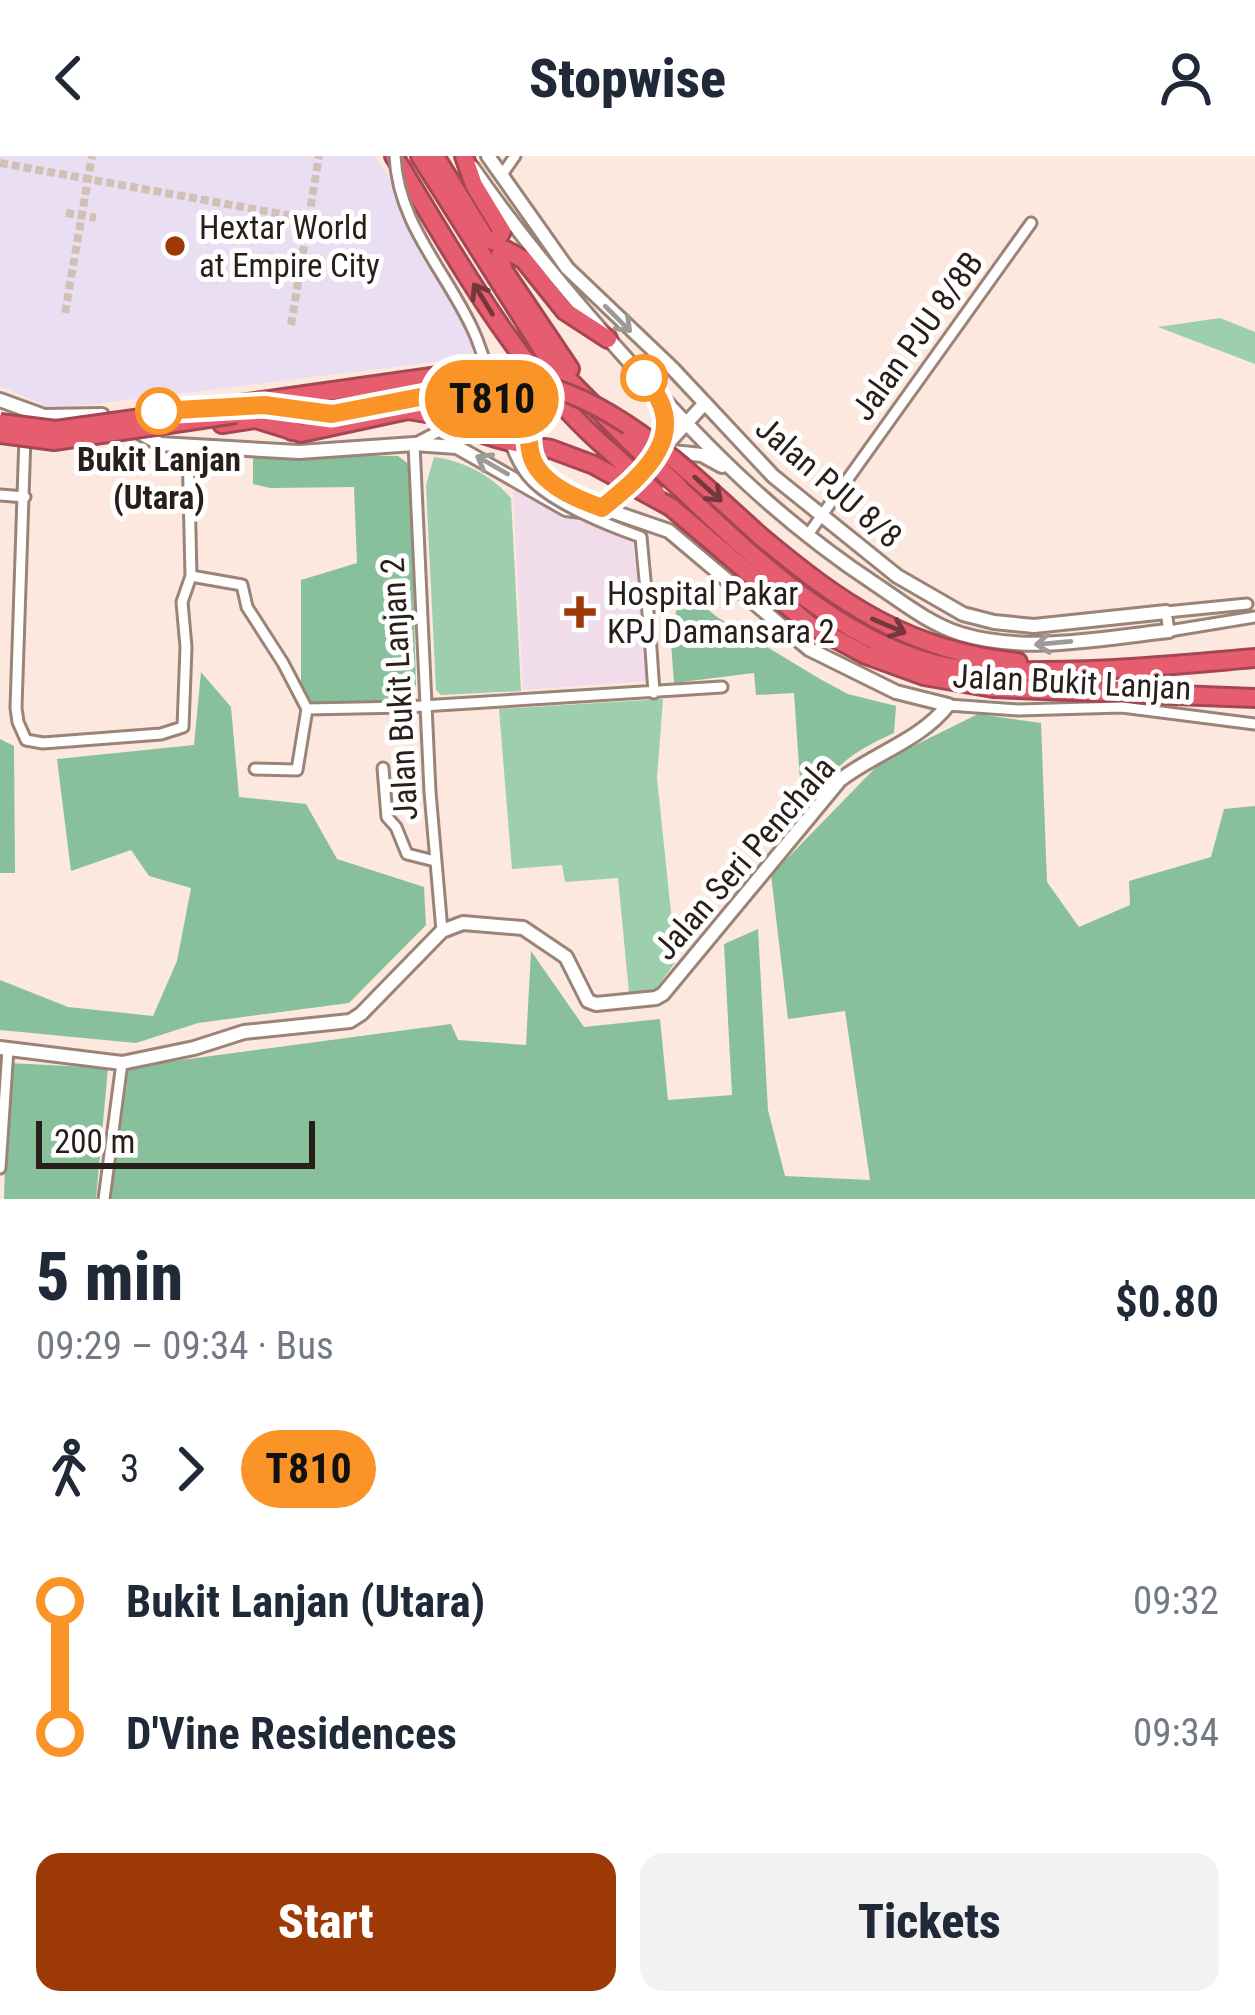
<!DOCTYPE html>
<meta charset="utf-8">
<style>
:root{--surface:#fff;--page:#f2f2f3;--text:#1f2937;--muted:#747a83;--accent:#9d3906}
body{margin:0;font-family:"Roboto Condensed",sans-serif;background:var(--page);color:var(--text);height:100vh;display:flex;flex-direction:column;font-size:45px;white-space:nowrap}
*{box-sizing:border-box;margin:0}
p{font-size:39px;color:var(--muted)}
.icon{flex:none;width:66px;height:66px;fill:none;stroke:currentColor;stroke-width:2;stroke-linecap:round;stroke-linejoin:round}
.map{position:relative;height:1043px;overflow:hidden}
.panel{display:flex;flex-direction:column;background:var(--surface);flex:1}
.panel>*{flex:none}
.badge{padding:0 24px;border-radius:39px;font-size:42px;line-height:78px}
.scale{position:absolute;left:36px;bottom:30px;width:279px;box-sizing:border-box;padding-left:12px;border:6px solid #281f1a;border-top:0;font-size:33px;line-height:42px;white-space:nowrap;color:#281f1a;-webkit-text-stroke:9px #fff;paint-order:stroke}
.map>.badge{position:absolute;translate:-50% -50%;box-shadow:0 0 0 6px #fff}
.legs{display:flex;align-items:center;gap:18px;height:132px;padding:0 36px;font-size:39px}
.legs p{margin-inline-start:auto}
.summary{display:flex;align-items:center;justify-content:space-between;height:204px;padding:0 36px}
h1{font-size:66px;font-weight:800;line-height:90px}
.action{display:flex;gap:24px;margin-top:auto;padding:24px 36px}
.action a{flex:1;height:138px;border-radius:24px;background:var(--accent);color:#fff;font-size:48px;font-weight:800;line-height:138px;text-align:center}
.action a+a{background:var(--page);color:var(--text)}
ul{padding:0 36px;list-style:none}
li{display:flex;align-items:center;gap:42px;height:132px;font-size:45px}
li i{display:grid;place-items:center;width:18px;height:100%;margin:0 15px;background:currentColor}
li i::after{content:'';width:30px;height:30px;margin:-15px;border:9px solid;border-radius:50%;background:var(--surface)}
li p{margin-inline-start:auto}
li:first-child i{background:linear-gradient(#0000 50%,currentColor 0)}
li:last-child i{background:linear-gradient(currentColor 50%,#0000 0)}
header{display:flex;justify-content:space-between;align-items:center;height:156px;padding:0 36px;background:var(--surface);font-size:54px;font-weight:800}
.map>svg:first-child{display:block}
.commercial{fill:#eadef2}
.medical{fill:#f1dcea}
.green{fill:#9dcead}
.forest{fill:#88c09b}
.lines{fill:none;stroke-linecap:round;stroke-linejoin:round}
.pedestrian-tunnel{stroke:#d2c0b7;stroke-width:8;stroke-dasharray:8 4;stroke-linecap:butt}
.minor-casing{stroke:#9a8377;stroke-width:15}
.tertiary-casing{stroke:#9a8377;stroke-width:18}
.motorway-casing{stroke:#a44752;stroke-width:22}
.minor{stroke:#fff;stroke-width:9}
.tertiary{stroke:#fff;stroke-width:12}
.motorway{stroke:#e75d70;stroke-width:16}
.minor-bridge-casing{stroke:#9a8377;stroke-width:15;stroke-linecap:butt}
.motorway-bridge-casing{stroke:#a44752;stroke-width:22;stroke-linecap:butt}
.minor-bridge{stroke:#fff;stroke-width:9}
.motorway-bridge{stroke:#e75d70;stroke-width:16}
.oneway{stroke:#74383c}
.oneway2{stroke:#9e9a98}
.line-1-casing{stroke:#fff;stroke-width:27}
.line-1{stroke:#fa9426;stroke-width:18}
.poi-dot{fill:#9d3906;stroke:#fff;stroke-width:4.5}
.stop-1-dot{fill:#fff;stroke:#fa9426;stroke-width:6}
.labels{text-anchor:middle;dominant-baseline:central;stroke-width:10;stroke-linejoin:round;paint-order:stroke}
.poi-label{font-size:33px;fill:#281f1a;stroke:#fff;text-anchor:start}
.street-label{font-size:33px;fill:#281f1a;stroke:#fff}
.stop-label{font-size:33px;font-weight:bold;fill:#281f1a;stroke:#fff}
</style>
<header><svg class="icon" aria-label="back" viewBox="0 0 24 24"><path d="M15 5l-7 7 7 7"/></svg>Stopwise<svg class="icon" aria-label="person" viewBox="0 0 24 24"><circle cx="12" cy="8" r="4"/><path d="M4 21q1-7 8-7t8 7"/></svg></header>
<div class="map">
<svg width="1255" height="1043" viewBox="0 0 1255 1043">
<rect width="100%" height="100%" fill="#fce8de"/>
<path class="commercial" d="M 0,0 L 376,0 L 476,168 L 475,201 L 53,253 L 0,230 Z"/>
<path class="medical" d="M 513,332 L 564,359 L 633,387 L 647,525 L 523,534 Z"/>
<path class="green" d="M 1220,162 L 1255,176 L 1255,208 L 1158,171 Z
M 434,301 C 464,305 491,319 511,342 L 521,535 L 441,539 L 436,534 L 426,329 Z
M 663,543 L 657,622 L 676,805 L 656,833 L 629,837 L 618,722 L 565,726 L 562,709 L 512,713 L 499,553 Z"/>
<path class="forest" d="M 253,298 L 398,300 L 410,309 L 416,531 L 400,544 L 312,548 L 301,529 L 301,424 L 357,407 L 354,331 L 270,332 L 253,328 Z
M 682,438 L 689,438 L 717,461 L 820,523 L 848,538 L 896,550 L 894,577 C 846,598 834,613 802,654 L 794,537 L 756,539 L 754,517 L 674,527 L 670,474 Z
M 201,516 L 231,551 L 239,641 L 306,648 L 337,703 L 424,731 L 426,769 L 349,847 L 198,867 L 136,887 L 0,874 L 0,824 L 68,851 L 153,860 L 177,805 L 191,732 L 149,720 L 131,694 L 71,715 L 57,603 L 194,589 Z
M 978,558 L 1041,567 L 1047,726 L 1079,771 L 1130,749 L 1129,725 L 1211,701 L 1224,653 L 1255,650 L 1255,1043 L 111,1043 L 129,911 L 451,868 L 458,884 L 526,889 L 531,795 L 584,871 L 660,863 L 668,944 L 732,939 L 724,788 L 758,773 L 768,954 L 785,1020 L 870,1024 L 845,855 L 788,863 L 771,719 L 881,606 Z
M 0,583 L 14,590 L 15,717 L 0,717 Z
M 8,907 L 108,912 L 96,1043 L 4,1043 Z"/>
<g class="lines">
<path class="pedestrian-tunnel" d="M 0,7 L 309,63
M 66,57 L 96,62
M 65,157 L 92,0
M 291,169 L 319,0"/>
<defs>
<path id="minor" d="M 501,20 L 515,0
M 319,257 L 436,237 L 510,242 L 523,251 L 529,282
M 25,280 L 16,552 L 18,566 L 26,584 L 43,587 L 161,578 L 183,571 L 186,491 L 182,446 L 191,420 L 188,289
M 531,300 C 545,327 573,342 601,352
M 0,339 L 25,341
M 807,380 L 1031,67
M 191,420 L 242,429 L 247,451 L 283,507 L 307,553
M 1247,448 L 1166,456 L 1169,475 L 1255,461
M 650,478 L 654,537
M 948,549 L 1018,554 L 1122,551 L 1255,568
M 307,553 L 406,551 L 722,531
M 383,612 L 387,661 L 396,671 L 407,698 L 435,705
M 255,613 L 297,614 L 307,553
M 442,775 L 430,636 L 414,288 L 502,243
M 0,1012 L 8,893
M 104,1043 L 122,907"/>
<path id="tertiary" d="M 488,0 L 567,112 L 672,212 L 773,320 L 897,420 L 963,458 L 994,466 L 1034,470 L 1166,456
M 472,11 C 521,82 575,146 632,209 C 710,295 778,364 875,428 C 902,446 929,468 961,478 C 1028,498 1101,482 1169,475
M 659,240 L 665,263 L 662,290
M 0,244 L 44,260 L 102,259
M 662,295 L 702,299 L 722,310
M 657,299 L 705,247
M 602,352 L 625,333
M 0,892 L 122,907 L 194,892 L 244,876 L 350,865 L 361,858 L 442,775 L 463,767 L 523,772 L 566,801 L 588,845 L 596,848 L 656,842 L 663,838 L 840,624 C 875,597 921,584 948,549 L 896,536 L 809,493 L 669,375 L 602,352 L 589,356 L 566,353 L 457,291 L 414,288 L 299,296 L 160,288 L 135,274"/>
<path id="motorway" d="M 394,0 C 458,104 518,217 612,297
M 420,0 L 549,204 L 628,284
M 435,0 L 486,83 L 496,86 L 502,75 L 474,29 L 464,0
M 570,213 L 504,115 L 500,99 L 506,94 L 524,104 L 565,155 L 608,183
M 222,268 L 256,263 L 301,277 L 408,254 L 450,261
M 292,275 L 287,267 L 290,259 L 318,257
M 551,293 L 594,309
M 678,330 C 751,399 833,480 933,507 C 969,517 1006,516 1043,515 C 1114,515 1184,508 1255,502
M 671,351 L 810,469 L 866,499 L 924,520 L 993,532 L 1255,542
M 760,380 C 841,448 909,495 1018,506"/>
</defs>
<use href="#minor" class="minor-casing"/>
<use href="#tertiary" class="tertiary-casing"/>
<use href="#motorway" class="motorway-casing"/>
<use href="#minor" class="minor"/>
<use href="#tertiary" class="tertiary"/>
<use href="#motorway" class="motorway"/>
<defs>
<path id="minor-bridge" d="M 395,0 C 398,68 446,115 473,174 C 492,214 502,288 528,320 C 549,346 610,370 641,381 L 650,478"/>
<path id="motorway-bridge" d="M 392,235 C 429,231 438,256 467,271 C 494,284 522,289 551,293
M 0,267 L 56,274 L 453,218 C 588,213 666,295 760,380
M 0,278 L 54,285 L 236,258
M 628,284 L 678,330
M 612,297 L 657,338
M 594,309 L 671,351"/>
</defs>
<use href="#minor-bridge" class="minor-bridge-casing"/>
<use href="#motorway-bridge" class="motorway-bridge-casing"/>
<use href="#minor-bridge" class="minor-bridge"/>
<use href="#motorway-bridge" class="motorway-bridge"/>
</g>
<defs><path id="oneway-shaft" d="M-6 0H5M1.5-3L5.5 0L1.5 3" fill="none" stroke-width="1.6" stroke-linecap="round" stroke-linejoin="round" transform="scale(3)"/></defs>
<g class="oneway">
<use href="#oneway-shaft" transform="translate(483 143) rotate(-122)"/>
<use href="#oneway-shaft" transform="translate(708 333) rotate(42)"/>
<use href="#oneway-shaft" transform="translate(889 470) rotate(23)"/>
</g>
<g class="oneway2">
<use href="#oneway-shaft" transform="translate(618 163) rotate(45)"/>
<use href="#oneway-shaft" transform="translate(492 309) rotate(-150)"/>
<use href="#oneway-shaft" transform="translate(1053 487) rotate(175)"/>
</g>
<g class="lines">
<defs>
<path id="line-1" d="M 159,255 L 264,249 L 332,258 L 436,238 L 510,242 C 536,253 524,281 532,302 C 542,329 577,343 602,352 C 645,317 694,277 644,222"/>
</defs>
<use href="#line-1" class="line-1-casing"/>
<use href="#line-1" class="line-1"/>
</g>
<g class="poi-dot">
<circle cx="175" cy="90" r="12"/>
<path d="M574 438h12v12h12v12h-12v12h-12v-12h-12v-12h12z"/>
</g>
<g class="stop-1-dot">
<circle cx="644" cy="222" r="21"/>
<circle cx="159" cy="255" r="21"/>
</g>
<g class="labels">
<g class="poi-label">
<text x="199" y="71">Hextar World<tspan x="199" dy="38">at Empire City</tspan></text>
<text x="607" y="437">Hospital Pakar<tspan x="607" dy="38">KPJ Damansara 2</tspan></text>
</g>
<g class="street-label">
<text transform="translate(917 180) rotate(-54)">Jalan PJU 8/8B</text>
<text transform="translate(829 326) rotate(41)">Jalan PJU 8/8</text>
<text transform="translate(1072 526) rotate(3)">Jalan Bukit Lanjan</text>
<text transform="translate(399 533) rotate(-93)">Jalan Bukit Lanjan 2</text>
<text transform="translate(744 702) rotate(-49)">Jalan Seri Penchala</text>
</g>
<g class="stop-label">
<text x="159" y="303">Bukit Lanjan<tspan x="159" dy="38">(Utara)</tspan></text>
</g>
</g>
</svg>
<div class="scale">200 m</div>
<b class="badge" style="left:492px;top:243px;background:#fa9426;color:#111">T810</b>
</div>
<section class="panel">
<div class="summary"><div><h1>5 min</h1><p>09:29 – 09:34 · Bus</p></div><b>$0.80</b></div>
<div class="legs"><svg class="icon" aria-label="walk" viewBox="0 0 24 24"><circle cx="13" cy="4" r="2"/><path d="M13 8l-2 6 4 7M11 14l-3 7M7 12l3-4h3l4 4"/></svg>3<svg class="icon" aria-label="forward" viewBox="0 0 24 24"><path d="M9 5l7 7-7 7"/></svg><b class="badge" style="background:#fa9426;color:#111">T810</b></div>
<ul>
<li><i style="color:#fa9426"></i><b>Bukit Lanjan (Utara)</b><p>09:32</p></li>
<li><i style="color:#fa9426"></i><b>D'Vine Residences</b><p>09:34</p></li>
</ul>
<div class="action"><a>Start</a><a>Tickets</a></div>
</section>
